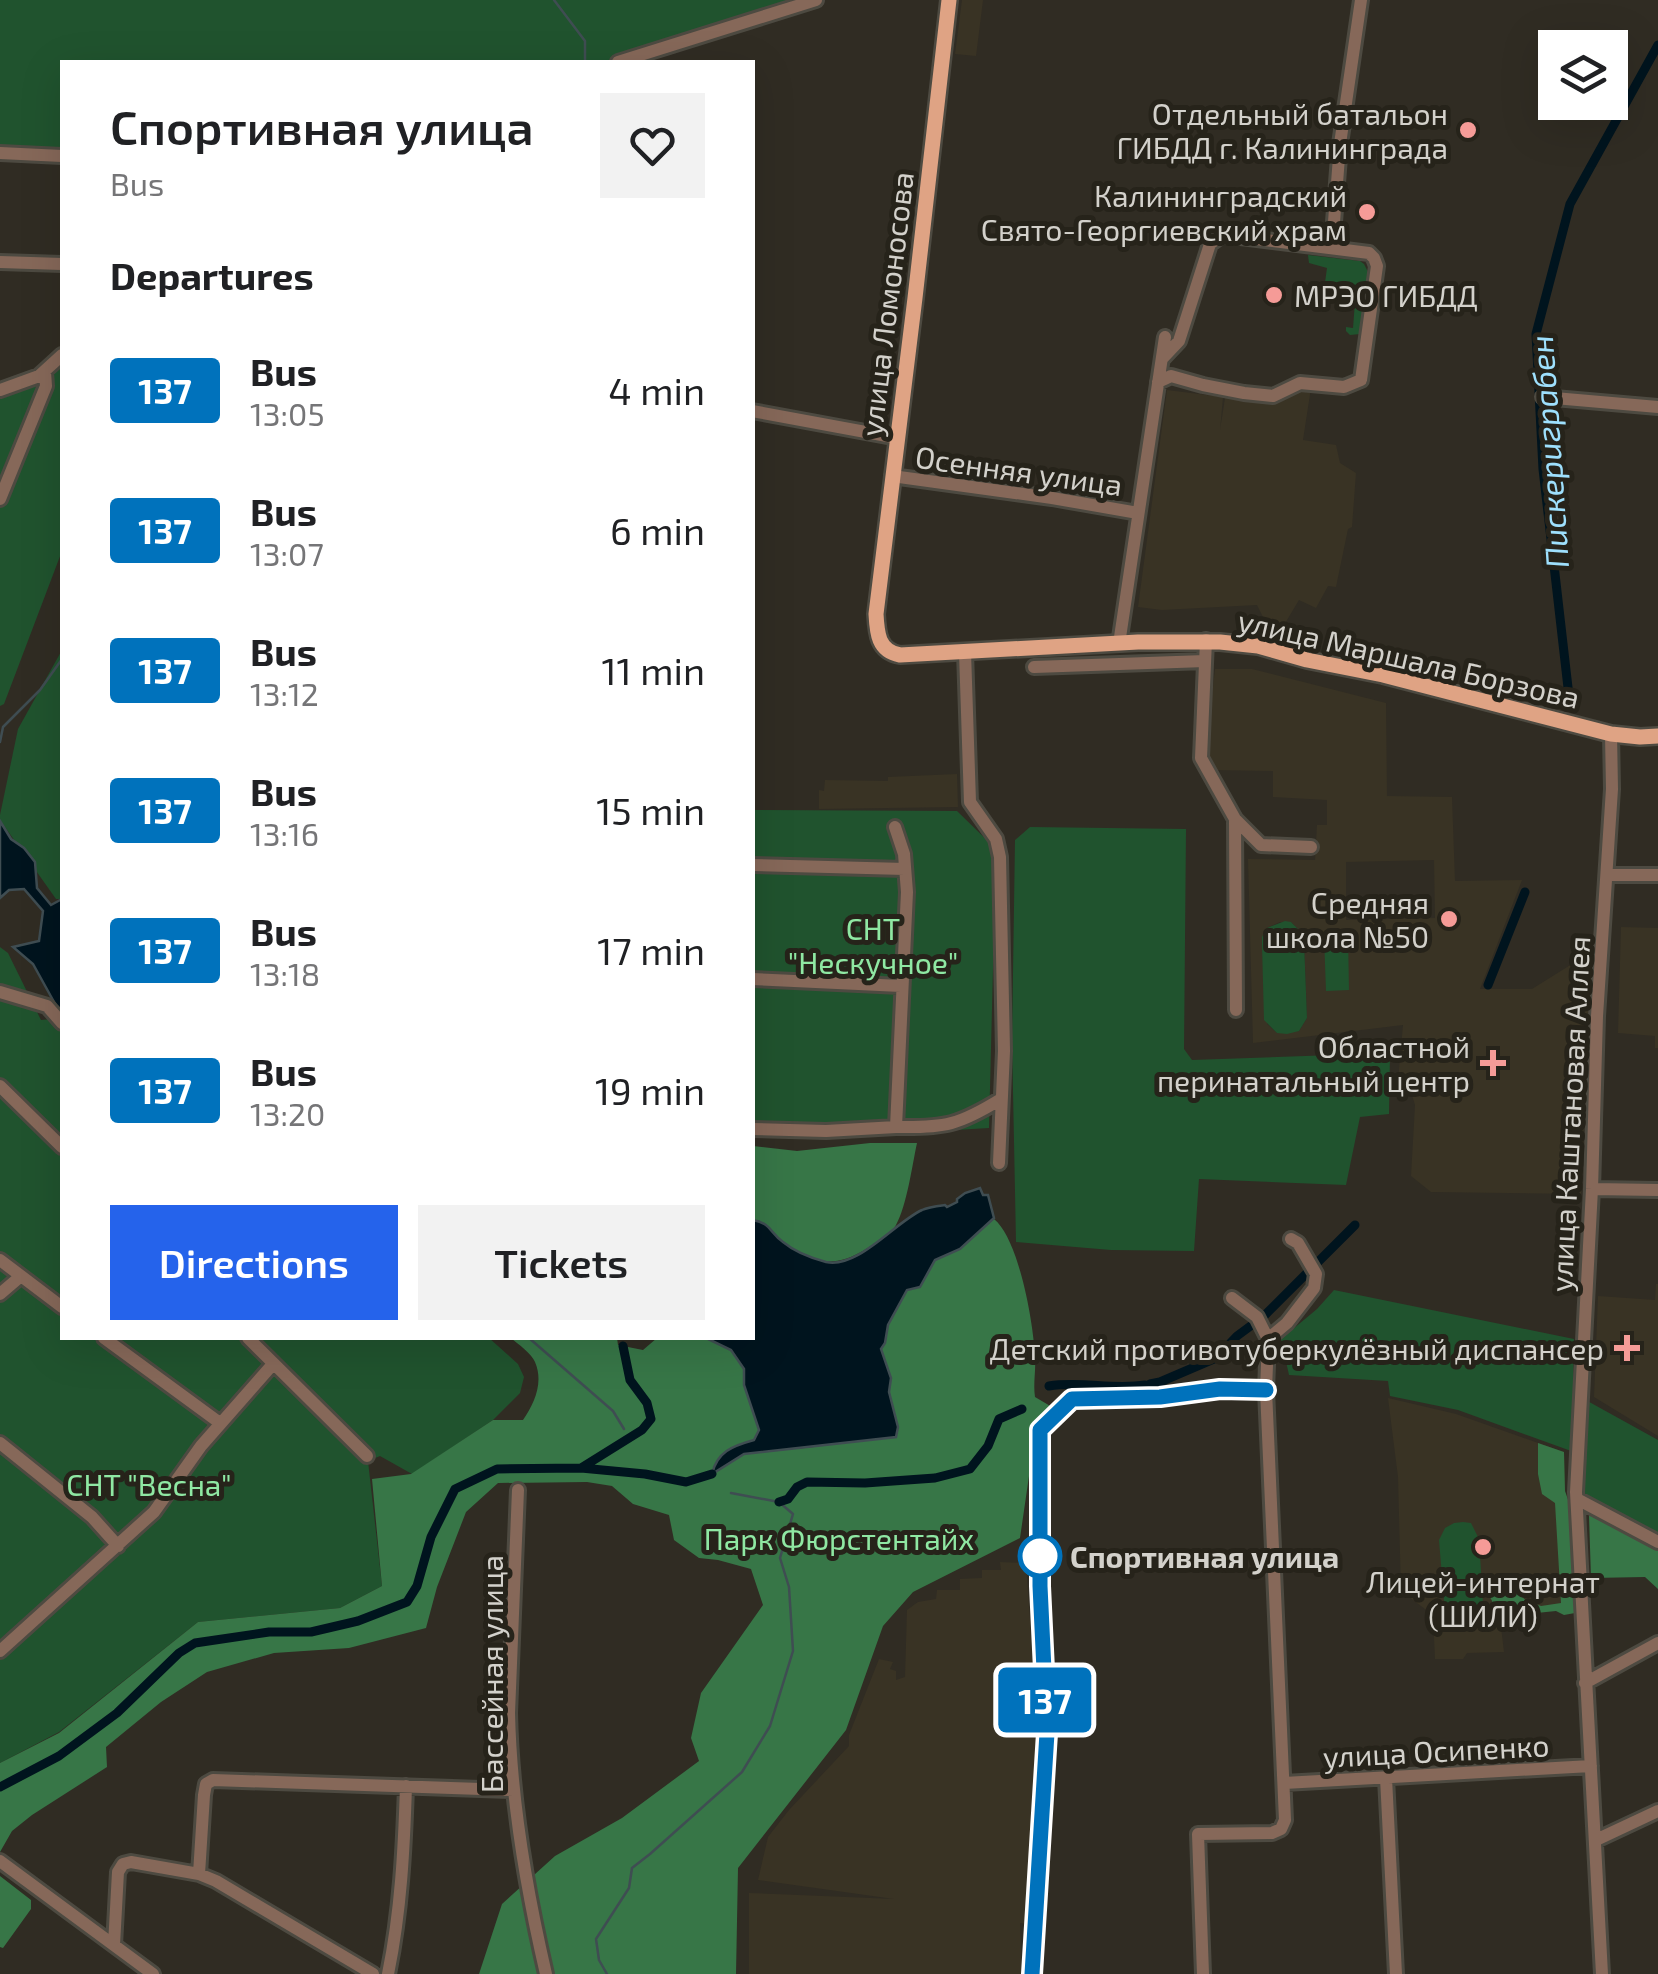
<!DOCTYPE html>
<meta charset="utf-8">
<style>
:root{--surface:#fff;--page:#f2f2f2;--text:#202124;--muted:#757577;--accent:#2563eb}
body{margin:0;font-family:"Exo 2",sans-serif;background:var(--page);color:var(--text);height:100vh;display:flex;flex-direction:column;font-size:38px;white-space:nowrap}
*{box-sizing:border-box;margin:0}
p{font-size:32px;color:var(--muted)}
.icon{flex:none;width:55px;height:55px;fill:none;stroke:currentColor;stroke-width:2;stroke-linecap:round;stroke-linejoin:round}
.map{position:relative;flex:1;overflow:hidden}
.panel{position:absolute;left:60px;top:60px;width:695px;height:1280px;display:flex;flex-direction:column;background:var(--surface);border-radius:0px;box-shadow:0 10px 40px #0002}
.panel>*{flex:none}
.badge{padding:0 20px;border-radius:8px;font-size:35px;line-height:65px}
.buttons{position:absolute;left:1538px;top:30px;display:grid;gap:20px}
.buttons a{display:grid;place-items:center;width:90px;height:90px;border-radius:0px;background:var(--surface);box-shadow:0 10px 40px #0002;font-size:50px}
.map>.badge{position:absolute;translate:-50% -50%;box-shadow:0 0 0 5px #fff}
h2{padding:0 50px;font-size:38px;line-height:90px}
.round{display:grid;place-items:center;flex:none;width:105px;height:105px;border-radius:0px;background:var(--page)}
.overview{display:flex;align-items:center;justify-content:space-between;height:170px;padding:0 50px}
h1{font-size:48px;font-weight:600;line-height:75px}
.action{display:flex;gap:20px;margin-top:auto;padding:20px 50px}
.action a{flex:1;height:115px;border-radius:0px;background:var(--accent);color:#fff;font-size:40px;font-weight:600;line-height:115px;text-align:center}
.action a+a{background:var(--page);color:var(--text)}
ul{padding:0;list-style:none}
li{display:flex;align-items:center;gap:30px;height:140px;padding:0 50px}
li div{flex:1}
li b{display:block;font-size:38px}
li em{font-style:normal}
li .badge{min-width:110px;font-weight:700;text-align:center}
.map>svg:first-child{display:block}
.built{fill:#393324;fill-rule:evenodd}
.green{fill:#20532e}
.forest{fill:#377647}
.water{fill:#00141e;stroke:#3f4d52;stroke-width:2.5}
.lines{fill:none;stroke-linecap:round;stroke-linejoin:round}
.stream{stroke:#3f4d52;stroke-width:2.5}
.canal{stroke:#00141e;stroke-width:9}
.minor-casing{stroke:#4d4a41;stroke-width:18}
.major-casing{stroke:#4d4a41;stroke-width:20}
.minor{stroke:#866859;stroke-width:12}
.major{stroke:#dfa384;stroke-width:15}
.line-casing{stroke:#fff;stroke-width:22}
.line{stroke:#0072bc;stroke-width:15}
.poi-dot{fill:#f59b97;stroke:#26231a;stroke-width:4}
.stop-dot{fill:#fff;stroke:#0072bc;stroke-width:5}
.labels{text-anchor:middle;dominant-baseline:central;stroke-width:10;stroke-linejoin:round;paint-order:stroke}
.poi-label{font-size:30px;fill:#d3d1cb;stroke:#26231a;text-anchor:end}
.street-label{font-size:30px;fill:#d3d1cb;stroke:#26231a}
.park-label{font-size:30px;fill:#8fe8a3;stroke:#26231a}
.stop-label{font-size:30px;font-weight:bold;fill:#d3d1cb;stroke:#26231a;text-anchor:start}
.water-label{font-size:32px;font-style:italic;fill:#9ee0fd;stroke:#26231a}
</style>
<div class="map">
<svg width="1658" height="1974" viewBox="0 0 1658 1974">
<rect width="100%" height="100%" fill="#302c23"/>
<path class="built" d="M 962,0 L 983,0 L 976,56 L 955,54 Z
M 1301,388 L 1311,388 L 1303,440 L 1336,445 L 1340,463 L 1356,473 L 1352,527 L 1348,529 L 1336,587 L 1328,586 L 1316,608 L 1299,600 L 1281,630 L 1261,628 L 1263,617 L 1257,605 L 1162,610 L 1138,607 L 1167,390 L 1223,397 L 1220,430 L 1225,398 L 1272,399 Z
M 1215,669 L 1252,669 L 1386,703 L 1387,796 L 1452,797 L 1455,881 L 1522,880 L 1480,989 L 1532,989 L 1588,954 L 1589,1004 L 1581,1194 L 1431,1192 L 1411,1176 L 1415,1105 L 1412,1095 L 1397,1092 L 1403,1025 L 1253,1043 L 1248,859 L 1315,860 L 1317,825 L 1327,825 L 1327,800 L 1273,797 L 1273,771 L 1211,770 L 1205,758 ZM 1434,860 L 1435,918 L 1346,920 L 1346,862 ZM 1280,922 L 1291,922 L 1298,929 L 1304,941 L 1307,1018 L 1299,1031 L 1277,1033 L 1267,1024 L 1267,928 Z
M 957,774 L 958,807 L 819,809 L 819,790 L 824,791 L 825,780 L 888,781 L 888,777 Z
M 1621,927 L 1658,928 L 1658,1048 L 1655,1048 L 1655,1036 L 1618,1033 Z
M 1656,1284 L 1658,1284 L 1658,1436 L 1594,1397 L 1598,1296 L 1655,1300 Z
M 1388,1398 L 1456,1414 L 1564,1452 L 1568,1605 L 1499,1610 L 1504,1652 L 1467,1653 L 1463,1659 L 1435,1659 L 1433,1615 L 1401,1591 L 1398,1477 Z
M 1000,1562 L 1026,1563 L 1036,1708 L 1042,1710 L 1028,1924 L 1020,1923 L 1022,1974 L 749,1974 L 749,1893 L 894,1899 L 758,1880 L 768,1837 L 789,1810 L 849,1746 L 849,1735 L 879,1659 L 893,1662 L 890,1669 L 896,1671 L 896,1680 L 905,1677 L 907,1610 L 918,1602 L 936,1599 L 937,1590 L 960,1590 L 960,1579 L 982,1578 L 982,1570 L 1001,1570 Z"/>
<path class="green" d="M 0,0 L 820,0 L 624,62 L 62,62 L 62,156 L 0,154 Z
M 1308,255 L 1360,261 L 1364,264 L 1368,272 L 1360,334 L 1350,335 L 1346,331 L 1346,327 L 1353,328 L 1356,289 L 1336,286 L 1335,291 L 1324,290 L 1327,268 L 1309,263 Z
M 62,368 L 62,551 L 4,704 L 0,706 L 0,386 Z
M 62,650 L 62,899 L 56,899 L 0,820 L 0,815 L 18,729 Z
M 752,810 L 957,811 L 996,849 L 989,1128 L 806,1139 L 753,1136 Z
M 1030,827 L 1186,829 L 1184,1049 L 1192,1060 L 1390,1053 L 1389,1114 L 1360,1117 L 1346,1185 L 1199,1179 L 1194,1251 L 1111,1250 L 1016,1242 L 1012,1041 L 1015,840 Z
M 1285,921 L 1291,922 L 1298,929 L 1304,941 L 1307,1018 L 1299,1031 L 1287,1034 L 1277,1033 L 1264,1020 L 1262,945 L 1262,937 L 1267,928 Z
M 1348,935 L 1349,990 L 1326,991 L 1324,936 Z
M 0,947 L 8,953 L 41,1020 L 62,1018 L 62,1338 L 489,1338 L 518,1364 L 524,1377 L 520,1393 L 493,1420 L 412,1474 L 380,1456 L 368,1461 L 382,1586 L 340,1608 L 198,1622 L 59,1732 L 0,1763 Z
M 1334,1290 L 1574,1339 L 1573,1393 L 1658,1440 L 1658,1536 L 1584,1497 L 1585,1456 L 1458,1410 L 1390,1396 L 1388,1381 L 1289,1375 L 1281,1339 L 1317,1309 Z
M 1463,1522 L 1471,1523 L 1479,1539 L 1483,1604 C 1475,1615 1467,1618 1454,1615 L 1444,1601 L 1439,1540 L 1445,1528 L 1454,1523 Z"/>
<path class="forest" d="M 870,1143 L 917,1143 C 912,1166 907,1205 896,1225 C 891,1235 875,1243 866,1249 C 821,1278 792,1251 758,1220 L 753,1220 L 753,1146 L 797,1151 Z
M 994,1219 C 1019,1239 1034,1325 1035,1358 C 1036,1371 1033,1384 1035,1397 L 1052,1407 L 1036,1428 L 1020,1538 L 913,1592 L 883,1626 L 846,1730 L 738,1868 L 736,1974 L 479,1974 L 502,1904 L 555,1856 L 622,1818 L 699,1761 L 691,1738 L 701,1693 L 763,1605 L 751,1569 L 718,1560 L 699,1558 L 674,1540 L 669,1515 L 633,1504 L 612,1486 L 587,1482 L 498,1483 L 466,1512 L 437,1587 L 426,1628 L 349,1648 L 274,1653 L 207,1672 L 161,1702 L 106,1747 L 107,1767 L 32,1815 L 12,1831 L 0,1852 L 0,1763 L 59,1733 L 198,1622 L 340,1608 L 382,1586 L 372,1479 L 411,1474 L 493,1420 L 523,1420 C 534,1404 544,1383 535,1362 C 532,1354 518,1344 511,1338 L 617,1338 L 618,1345 L 643,1350 L 657,1338 L 706,1338 L 731,1350 L 744,1369 L 744,1386 L 759,1430 L 754,1441 C 732,1446 718,1452 712,1474 L 743,1454 L 814,1447 L 898,1427 L 889,1392 L 891,1378 L 881,1349 C 885,1340 886,1332 889,1323 C 893,1311 900,1300 907,1290 L 920,1287 L 935,1260 L 960,1249 Z
M 1538,1443 L 1564,1452 L 1565,1491 L 1572,1511 L 1575,1613 L 1564,1615 L 1556,1611 L 1505,1616 L 1496,1609 L 1490,1597 L 1496,1589 L 1508,1587 L 1520,1590 L 1524,1599 L 1541,1606 L 1561,1603 L 1555,1503 L 1542,1494 L 1538,1474 Z
M 1592,1510 L 1658,1546 L 1658,1589 L 1645,1577 L 1591,1578 L 1589,1516 Z
M 0,1876 L 31,1900 L 31,1909 L 3,1948 L 0,1947 Z"/>
<path class="water" d="M 0,821 L 11,839 L 24,848 L 35,862 L 37,888 L 51,905 L 62,899 L 62,1008 L 59,1011 L 33,964 L 13,947 L 39,941 L 43,911 L 24,889 L 9,890 L 0,898 Z
M 980,1188 L 983,1195 L 988,1195 L 994,1218 L 960,1249 L 935,1260 L 920,1287 L 907,1290 L 888,1325 L 885,1343 L 881,1349 L 891,1378 L 889,1392 L 898,1427 L 896,1437 L 744,1454 L 712,1474 C 717,1452 732,1446 754,1440 L 759,1430 L 744,1385 L 744,1369 L 731,1350 L 706,1338 L 752,1338 L 753,1220 C 772,1224 769,1232 783,1242 C 795,1252 811,1258 826,1262 C 858,1269 894,1223 922,1210 C 928,1207 937,1206 945,1205 L 947,1207 L 957,1202 L 957,1199 L 965,1193 Z"/>
<g class="lines">
<path class="stream" d="M 554,0 L 585,41 L 585,62
M 0,742 L 3,727 L 40,690 L 62,659
M 529,1338 L 613,1411 L 624,1429
M 607,1974 L 599,1960 L 596,1939 L 629,1888 L 632,1868 L 650,1854 L 742,1772 L 770,1726 L 793,1651 L 789,1587 L 780,1558 L 793,1514 L 779,1502 L 731,1493"/>
<path class="canal" d="M 1570,705 L 1543,469 L 1536,334 L 1570,204 L 1658,45
M 1488,985 L 1525,892
M 1150,1384 L 1160,1382 L 1216,1358 L 1237,1336 L 1264,1316 L 1355,1225
M 1049,1386 C 1081,1381 1114,1390 1145,1385
M 581,1468 L 642,1430 L 651,1419 L 647,1403 L 630,1380 L 623,1346
M 779,1502 L 788,1499 L 797,1487 L 807,1482 L 865,1483 L 935,1478 L 970,1469 L 988,1446 L 999,1419 L 1022,1409
M 0,1787 L 59,1756 L 117,1713 L 179,1653 L 195,1643 L 269,1632 L 311,1632 L 358,1621 L 407,1602 L 417,1586 L 431,1537 L 455,1489 L 497,1469 L 581,1468 L 645,1474 L 686,1482 L 712,1474"/>
<defs>
<path id="minor" d="M 618,62 L 816,0
M 0,153 L 62,156
M 1332,248 L 1340,144 L 1361,0
M 0,262 L 62,264
M 1158,382 L 1171,376 L 1203,385 L 1244,393 L 1273,396 L 1300,383 L 1344,387 L 1361,380 L 1377,266 L 1374,258 L 1369,253 L 1233,236 L 1221,236 L 1210,244 L 1179,341 L 1162,359
M 0,390 L 39,376 L 62,355
M 1543,397 L 1658,407
M 752,411 L 898,438
M 892,476 L 1052,498 L 1138,513
M 0,499 L 46,386 L 45,372
M 1206,640 L 1201,758 L 1235,819 L 1236,1010
M 1119,644 L 1165,337
M 965,652 L 970,802 L 996,839 L 1000,857 L 1004,1051 L 999,1163
M 1034,667 L 1205,661
M 1235,819 L 1261,845 L 1311,847
M 752,865 L 905,869
M 1607,875 L 1658,875
M 752,979 L 901,986
M 0,992 L 47,1006 L 62,1023
M 0,1086 L 62,1147
M 896,1127 C 945,1128 959,1125 1001,1099
M 752,1129 L 826,1131 L 896,1127 L 907,892 L 904,854 L 895,827
M 1592,1189 L 1658,1190
M 0,1260 L 62,1307
M 0,1294 L 21,1276
M 104,1338 L 220,1423
M 248,1338 L 367,1456
M 1268,1339 L 1287,1323 L 1314,1288 L 1316,1274 L 1298,1243 L 1291,1239
M 0,1443 L 92,1517 L 118,1546
M 518,1490 L 509,1713 C 511,1802 526,1888 546,1974
M 1577,1499 L 1658,1542
M 0,1651 L 154,1512 L 201,1446 L 273,1364
M 1585,1683 L 1658,1643
M 1386,1778 L 1396,1974
M 1284,1783 L 1591,1766
M 1596,1840 L 1658,1811
M 0,1861 L 153,1974
M 199,1874 L 204,1795 L 206,1784 L 213,1780 L 513,1790
M 114,1945 L 118,1872 L 123,1864 L 131,1862 L 199,1874 L 216,1881 L 373,1974
M 388,1974 C 401,1911 404,1849 406,1786
M 1032,1974 L 1047,1733 L 1040,1586 L 1040,1430 L 1072,1399 L 1160,1397 L 1220,1389 L 1266,1390
M 1203,1974 L 1198,1834 L 1272,1833 L 1281,1829 L 1285,1820 L 1266,1390 L 1268,1339 L 1257,1317 L 1232,1298
M 1602,1974 L 1576,1492 L 1592,1189 L 1597,1016 L 1612,789 L 1611,734"/>
<path id="major" d="M 949,0 L 915,298 L 876,614 C 877,633 878,651 900,655 L 1138,642 L 1220,642 L 1258,646 L 1307,660 L 1383,675 L 1611,734 L 1640,737 L 1658,736"/>
</defs>
<use href="#minor" class="minor-casing"/>
<use href="#major" class="major-casing"/>
<use href="#minor" class="minor"/>
<use href="#major" class="major"/>
</g>
<g class="lines">
<defs>
<path id="line" d="M 1032,1974 L 1047,1733 L 1040,1586 L 1040,1430 L 1072,1399 L 1160,1397 L 1220,1389 L 1266,1390"/>
</defs>
<use href="#line" class="line-casing"/>
<use href="#line" class="line"/>
</g>
<g class="poi-dot">
<circle cx="1468" cy="130" r="10"/>
<circle cx="1367" cy="212" r="10"/>
<circle cx="1274" cy="295" r="10"/>
<circle cx="1449" cy="919" r="10"/>
<path d="M1488 1048h10v10h10v10h-10v10h-10v-10h-10v-10h10z"/>
<path d="M1622 1333h10v10h10v10h-10v10h-10v-10h-10v-10h10z"/>
<circle cx="1483" cy="1547" r="10"/>
</g>
<circle class="stop-dot" cx="1040" cy="1556" r="20"/>
<g class="labels">
<g class="poi-label">
<text x="1448" y="113">Отдельный батальон<tspan x="1448" dy="34">ГИБДД г. Калининграда</tspan></text>
<text x="1347" y="195">Калининградский<tspan x="1347" dy="34">Свято-Георгиевский храм</tspan></text>
<text x="1294" y="295" text-anchor="start">МРЭО ГИБДД</text>
<text x="1429" y="902">Средняя<tspan x="1429" dy="34">школа №50</tspan></text>
<text x="1470" y="1046">Областной<tspan x="1470" dy="34">перинатальный центр</tspan></text>
<text x="1604" y="1348">Детский противотуберкулёзный диспансер</text>
<text x="1483" y="1581" text-anchor="middle">Лицей-интернат<tspan x="1483" dy="34">(ШИЛИ)</tspan></text>
</g>
<g class="street-label">
<text transform="translate(886 304) rotate(-83)">улица Ломоносова</text>
<text transform="translate(1019 470) rotate(8)">Осенняя улица</text>
<text transform="translate(1409 658) rotate(13)">улица Маршала Борзова</text>
<text transform="translate(1569 1114) rotate(-87)">улица Каштановая Аллея</text>
<text transform="translate(491 1674) rotate(-90)">Бассейная улица</text>
<text transform="translate(1436 1750) rotate(-3)">улица Осипенко</text>
</g>
<g class="park-label">
<text x="873" y="928">СНТ<tspan x="873" dy="34">"Нескучное"</tspan></text>
<text x="149" y="1484">СНТ "Весна"</text>
<text x="839" y="1538">Парк Фюрстентайх</text>
</g>
<g class="stop-label">
<text x="1070" y="1556">Спортивная улица</text>
</g>
<g class="water-label">
<text transform="translate(1548 452) rotate(-94)">Пискериграбен</text>
</g>
</g>
</svg>
<div class="buttons">
<a><svg class="icon" aria-label="layers" viewBox="0 0 24 24"><path d="M12 4l9 5-9 5-9-5zM3 14l9 5 9-5"/></svg></a>
</div>
<b class="badge" style="left:1045px;top:1700px;background:#0072bc;color:#fff">137</b>
<section class="panel">
<div class="overview"><div><h1>Спортивная улица</h1><p>Bus</p></div><a class="round"><svg class="icon" aria-label="heart" viewBox="0 0 24 24"><path d="M12 20l-8-8c-3-5 5-10 8-4 3-6 11-1 8 4z"/></svg></a></div>
<h2>Departures</h2>
<ul>
<li><span class="badge" style="background:#0072bc;color:#fff">137</span><div><b>Bus</b><p>13:05</p></div><em>4 min</em></li>
<li><span class="badge" style="background:#0072bc;color:#fff">137</span><div><b>Bus</b><p>13:07</p></div><em>6 min</em></li>
<li><span class="badge" style="background:#0072bc;color:#fff">137</span><div><b>Bus</b><p>13:12</p></div><em>11 min</em></li>
<li><span class="badge" style="background:#0072bc;color:#fff">137</span><div><b>Bus</b><p>13:16</p></div><em>15 min</em></li>
<li><span class="badge" style="background:#0072bc;color:#fff">137</span><div><b>Bus</b><p>13:18</p></div><em>17 min</em></li>
<li><span class="badge" style="background:#0072bc;color:#fff">137</span><div><b>Bus</b><p>13:20</p></div><em>19 min</em></li>
</ul>
<div class="action"><a>Directions</a><a>Tickets</a></div>
</section>
</div>
